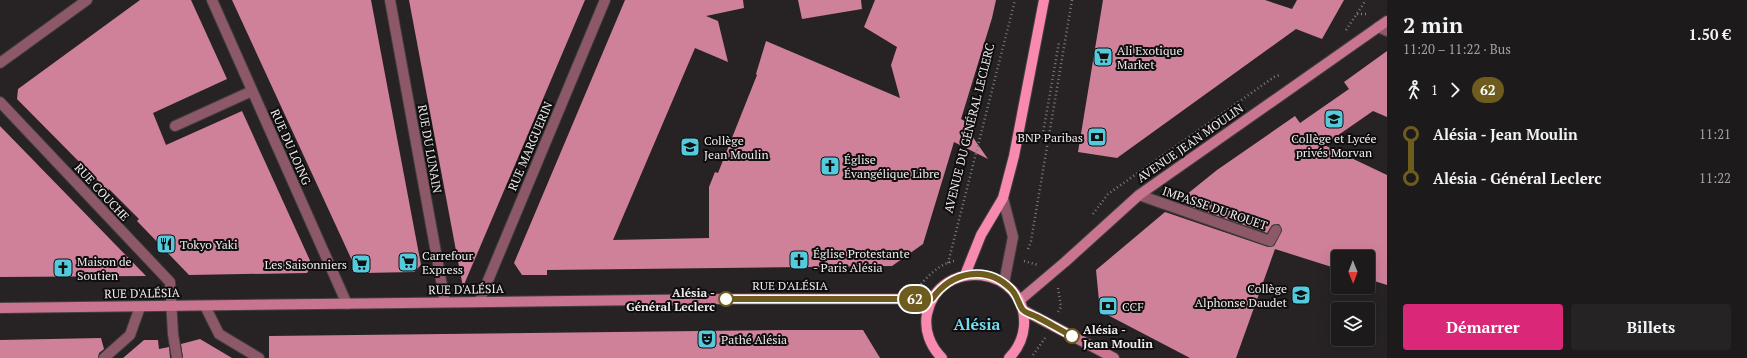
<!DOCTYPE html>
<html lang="fr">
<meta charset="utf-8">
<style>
:root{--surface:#1d1a1b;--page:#252324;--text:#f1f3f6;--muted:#a0a1a3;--line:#3b383a;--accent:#db2777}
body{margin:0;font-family:"PT Serif",serif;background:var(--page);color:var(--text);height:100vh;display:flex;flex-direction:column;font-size:15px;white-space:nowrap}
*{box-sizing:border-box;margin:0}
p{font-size:13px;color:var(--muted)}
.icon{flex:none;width:22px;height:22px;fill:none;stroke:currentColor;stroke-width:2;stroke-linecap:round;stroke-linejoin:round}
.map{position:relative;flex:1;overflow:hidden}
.side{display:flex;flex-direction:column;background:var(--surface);width:360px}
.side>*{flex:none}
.badge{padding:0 8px;border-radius:13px;font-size:14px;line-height:26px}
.needle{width:26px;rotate:179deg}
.tools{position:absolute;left:1331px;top:250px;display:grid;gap:8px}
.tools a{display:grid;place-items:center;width:44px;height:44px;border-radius:4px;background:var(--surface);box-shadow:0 4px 16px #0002,0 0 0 1px var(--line);font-size:20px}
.map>.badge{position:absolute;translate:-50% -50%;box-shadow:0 0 0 2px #fff}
.legs{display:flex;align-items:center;gap:6px;height:44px;padding:0 16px;font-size:13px}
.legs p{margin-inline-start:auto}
.headline{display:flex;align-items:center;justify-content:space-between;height:68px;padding:0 16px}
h1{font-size:22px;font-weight:700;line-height:30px}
.cta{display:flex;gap:8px;margin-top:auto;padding:8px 16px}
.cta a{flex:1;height:46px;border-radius:4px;background:var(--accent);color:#fff;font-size:16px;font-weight:700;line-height:46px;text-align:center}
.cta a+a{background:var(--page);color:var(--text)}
ul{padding:0 16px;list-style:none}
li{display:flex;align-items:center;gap:14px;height:44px;font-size:15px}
li i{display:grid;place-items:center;width:6px;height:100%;margin:0 5px;background:currentColor}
li i::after{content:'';width:10px;height:10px;margin:-5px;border:3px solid;border-radius:50%;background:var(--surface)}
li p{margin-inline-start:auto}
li:first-child i{background:linear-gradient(#0000 50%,currentColor 0)}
li:last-child i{background:linear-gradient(currentColor 50%,#0000 0)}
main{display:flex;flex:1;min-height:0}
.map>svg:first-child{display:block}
.building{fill:#d0819a}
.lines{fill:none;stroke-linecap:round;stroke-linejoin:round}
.service-casing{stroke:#433f40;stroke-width:12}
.minor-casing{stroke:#433f40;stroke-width:12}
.secondary-casing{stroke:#433f40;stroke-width:12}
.primary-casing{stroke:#433f40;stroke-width:12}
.path{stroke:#7f7b7c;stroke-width:2.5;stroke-dasharray:1 3;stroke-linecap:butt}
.service{stroke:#8d5969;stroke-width:10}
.minor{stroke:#8d5969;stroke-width:10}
.secondary{stroke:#c97590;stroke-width:10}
.primary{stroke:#f78aae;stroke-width:10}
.line-1-casing{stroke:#fff;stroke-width:9}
.line-1{stroke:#6e5b1e;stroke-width:6}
.stop-1-dot{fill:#fff;stroke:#6e5b1e;stroke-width:2}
.labels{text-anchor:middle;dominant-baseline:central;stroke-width:4;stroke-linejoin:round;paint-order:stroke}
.poi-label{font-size:12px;fill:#eeebec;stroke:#0f0d0e;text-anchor:start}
.street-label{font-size:12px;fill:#eeebec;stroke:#0f0d0e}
.stop-label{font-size:12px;font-weight:bold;fill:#eeebec;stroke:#0f0d0e;text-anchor:end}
.district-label{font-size:16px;font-weight:bold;fill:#71daec;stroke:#0f0d0e}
</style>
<main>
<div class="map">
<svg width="1387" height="358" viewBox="0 0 1387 358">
<rect width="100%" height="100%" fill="#272324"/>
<path class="building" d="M 140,0 L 191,0 L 227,79 L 153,113 L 166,145 L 242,111 L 312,265 L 307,273 L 189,275 L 137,221 L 139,219 L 109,189 L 108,191 L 17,99 L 18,89 Z
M 232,0 L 371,0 L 421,265 L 414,272 L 363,273 L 355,267 Z
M 409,0 L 585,0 L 463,287 L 457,256 Z
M 625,0 L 743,0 L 744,8 L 706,16 L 718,21 L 728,62 L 695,48 L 613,240 L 709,238 L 709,187 L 715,172 L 718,173 L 757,75 L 756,74 L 766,41 L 900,98 L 891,65 L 897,47 L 864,27 L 875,0 L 996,0 L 992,18 L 961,119 L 975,127 L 972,136 L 988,159 L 954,142 L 923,244 L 892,266 L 547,270 L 547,275 L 522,275 L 514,263 Z
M 798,0 L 861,0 L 862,9 L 802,19 Z
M 1103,0 L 1265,0 L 1292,9 L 1297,0 L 1344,0 L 1322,39 L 1296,29 L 1117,158 L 1078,152 Z
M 1387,51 L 1387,117 L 1373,111 L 1324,145 L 1387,175 L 1387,285 L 1368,279 L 1368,257 L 1338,257 L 1338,269 L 1275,249 L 1236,358 L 1190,358 L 1100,311 L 1096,270 L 1165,212 L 1268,247 L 1274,246 L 1282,230 L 1279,224 L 1272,225 L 1267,233 L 1183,204 L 1181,199 L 1217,170 L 1295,116 L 1300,123 L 1349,89 L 1344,82 Z
M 0,126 L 109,238 L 146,276 L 0,277 Z
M 785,330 L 863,330 L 880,358 L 269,358 L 269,336 Z
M 101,338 L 104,349 L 99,353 L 98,358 L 0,358 L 0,340 Z
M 200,339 L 232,358 L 183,358 L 181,344 Z
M 144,340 L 158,340 L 159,349 L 169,347 L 170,358 L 123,358 Z"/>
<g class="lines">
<defs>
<path id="service" d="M 175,126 L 252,91
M 1139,195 L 1270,241 L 1276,230
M 1003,198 L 1013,237 L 1004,283"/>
<path id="minor" d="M 212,0 L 347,304
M 390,0 L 445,302
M 1378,27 L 1387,31
M 0,63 L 87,0
M 0,102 L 170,282 L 173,334 L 177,358
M 479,302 L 605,0
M 205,306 L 219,334 L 259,358
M 104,358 L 130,335 L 140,307"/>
<path id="secondary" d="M 1019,301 L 1065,262 L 1139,195 L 1387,21
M 0,308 L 726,299 L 932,299
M 1023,310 L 1114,358"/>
<path id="primary" d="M 965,275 L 981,235 L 1003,198 L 1014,156 L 1044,0
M 942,358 C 930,346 924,330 927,314 C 939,255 1028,266 1024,326 C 1023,338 1018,349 1009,358"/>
</defs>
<use href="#service" class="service-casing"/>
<use href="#minor" class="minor-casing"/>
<use href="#secondary" class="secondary-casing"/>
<use href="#primary" class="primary-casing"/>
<path class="path" d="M 1357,14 L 1369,14
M 1346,30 L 1366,0
M 1042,139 L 1059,42
M 1093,214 L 1108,194 L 1274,77 L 1280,75
M 1028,249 L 1031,241 L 1072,0
M 1024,261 L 1038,265
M 948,263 L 1015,0
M 921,284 C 930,274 940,264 954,261
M 1058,288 L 1061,307 L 1058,312
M 1033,355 L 1045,338"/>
<use href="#service" class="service"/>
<use href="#minor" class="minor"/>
<use href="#secondary" class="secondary"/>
<use href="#primary" class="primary"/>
</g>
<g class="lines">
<defs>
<path id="line-1" d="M 726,299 L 932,299 C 951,272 986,264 1011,289 C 1018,296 1019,306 1023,310 C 1026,313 1033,315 1037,317 C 1049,323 1060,330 1072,336"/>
</defs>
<use href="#line-1" class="line-1-casing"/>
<use href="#line-1" class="line-1"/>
</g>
<defs>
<symbol id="supermarket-square" viewBox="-11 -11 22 22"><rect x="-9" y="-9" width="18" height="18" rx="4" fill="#54cadd" stroke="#0f0d0e"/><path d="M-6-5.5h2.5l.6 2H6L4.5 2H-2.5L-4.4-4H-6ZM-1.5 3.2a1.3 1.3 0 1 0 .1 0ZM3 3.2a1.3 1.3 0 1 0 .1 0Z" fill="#111"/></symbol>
<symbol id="school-square" viewBox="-11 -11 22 22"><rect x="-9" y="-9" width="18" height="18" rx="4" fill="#54cadd" stroke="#0f0d0e"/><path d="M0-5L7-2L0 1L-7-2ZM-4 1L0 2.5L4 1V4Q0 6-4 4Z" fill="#111"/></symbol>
<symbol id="bank-square" viewBox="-11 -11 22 22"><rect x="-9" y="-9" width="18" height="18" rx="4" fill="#54cadd" stroke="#0f0d0e"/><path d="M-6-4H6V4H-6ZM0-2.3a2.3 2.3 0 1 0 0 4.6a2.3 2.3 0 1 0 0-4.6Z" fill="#111"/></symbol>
<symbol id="church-square" viewBox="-11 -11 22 22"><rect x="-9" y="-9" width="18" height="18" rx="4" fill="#54cadd" stroke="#0f0d0e"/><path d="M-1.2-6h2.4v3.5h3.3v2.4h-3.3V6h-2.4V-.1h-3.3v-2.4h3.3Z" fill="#111"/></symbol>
<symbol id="restaurant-square" viewBox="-11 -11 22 22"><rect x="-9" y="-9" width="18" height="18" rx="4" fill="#54cadd" stroke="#0f0d0e"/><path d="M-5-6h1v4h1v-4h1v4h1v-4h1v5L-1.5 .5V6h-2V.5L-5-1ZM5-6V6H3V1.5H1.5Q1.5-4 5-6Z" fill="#111"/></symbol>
<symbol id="theatre-square" viewBox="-11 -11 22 22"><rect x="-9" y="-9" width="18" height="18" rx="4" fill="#54cadd" stroke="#0f0d0e"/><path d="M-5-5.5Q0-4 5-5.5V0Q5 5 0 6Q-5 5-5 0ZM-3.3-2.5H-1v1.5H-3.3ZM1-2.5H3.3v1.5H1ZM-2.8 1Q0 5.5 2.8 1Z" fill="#111"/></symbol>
</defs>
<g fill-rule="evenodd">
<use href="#supermarket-square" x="1092" y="46" width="22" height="22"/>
<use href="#school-square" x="1323" y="108" width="22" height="22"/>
<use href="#bank-square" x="1086" y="126" width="22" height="22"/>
<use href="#school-square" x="679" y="136" width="22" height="22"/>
<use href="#church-square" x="819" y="155" width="22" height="22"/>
<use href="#restaurant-square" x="155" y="233" width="22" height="22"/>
<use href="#church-square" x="788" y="249" width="22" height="22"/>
<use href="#supermarket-square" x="397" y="251" width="22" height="22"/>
<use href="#supermarket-square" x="350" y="253" width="22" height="22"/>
<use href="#church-square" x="52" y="257" width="22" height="22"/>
<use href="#school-square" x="1290" y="284" width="22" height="22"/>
<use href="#bank-square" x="1097" y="295" width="22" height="22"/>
<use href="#theatre-square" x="696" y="328" width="22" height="22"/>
</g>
<g class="stop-1-dot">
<circle cx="726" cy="299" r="7"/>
<circle cx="1072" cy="336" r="7"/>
</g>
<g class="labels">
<g class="poi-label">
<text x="1117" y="50">Ali Exotique<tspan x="1117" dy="14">Market</tspan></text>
<text x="1083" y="137" text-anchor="end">BNP Paribas</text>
<text x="1334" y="138" text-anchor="middle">Collège et Lycée<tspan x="1334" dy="14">privés Morvan</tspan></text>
<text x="704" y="140">Collège<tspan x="704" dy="14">Jean Moulin</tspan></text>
<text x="844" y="159">Église<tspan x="844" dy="14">Évangélique Libre</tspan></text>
<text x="180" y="244">Tokyo Yaki</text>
<text x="813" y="253">Église Protestante<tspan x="813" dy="14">- Paris Alésia</tspan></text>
<text x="422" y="255">Carrefour<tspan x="422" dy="14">Express</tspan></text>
<text x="77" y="261">Maison de<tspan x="77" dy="14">Soutien</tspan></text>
<text x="347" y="264" text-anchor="end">Les Saisonniers</text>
<text x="1287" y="288" text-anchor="end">Collège<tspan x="1287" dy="14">Alphonse Daudet</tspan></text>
<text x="1122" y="306">CCF</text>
<text x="721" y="339">Pathé Alésia</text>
</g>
<g class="street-label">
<text transform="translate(969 128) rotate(-76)">AVENUE DU GÉNÉRAL LECLERC</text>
<text transform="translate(1190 143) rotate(-35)">AVENUE JEAN MOULIN</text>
<text transform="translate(530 146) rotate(-67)">RUE MARGUERIN</text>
<text transform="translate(291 147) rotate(66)">RUE DU LOING</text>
<text transform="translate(430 149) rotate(80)">RUE DU LUNAIN</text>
<text transform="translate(102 192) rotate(47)">RUE COUCHE</text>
<text transform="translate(1215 208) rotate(19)">IMPASSE DU ROUET</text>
<text x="790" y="285">RUE D'ALÉSIA</text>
<text transform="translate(466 289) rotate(-1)">RUE D'ALÉSIA</text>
<text transform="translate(142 293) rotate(-1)">RUE D'ALÉSIA</text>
</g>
<g class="stop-label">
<text x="715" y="292">Alésia -<tspan x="715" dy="14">Général Leclerc</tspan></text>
<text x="1083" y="329" text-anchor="start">Alésia -<tspan x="1083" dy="14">Jean Moulin</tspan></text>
</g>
<g class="district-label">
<text x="977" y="324">Alésia</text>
</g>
</g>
</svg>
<div class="tools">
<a><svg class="needle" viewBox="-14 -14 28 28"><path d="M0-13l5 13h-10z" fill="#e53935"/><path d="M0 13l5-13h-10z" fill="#a0a1a3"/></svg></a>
<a><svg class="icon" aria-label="layers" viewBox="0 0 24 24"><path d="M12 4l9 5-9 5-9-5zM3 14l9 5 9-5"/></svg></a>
</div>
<b class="badge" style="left:915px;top:299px;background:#6e5b1e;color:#fff">62</b>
</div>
<section class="side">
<div class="headline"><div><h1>2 min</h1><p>11:20 – 11:22 · Bus</p></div><b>1.50 €</b></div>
<div class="legs"><svg class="icon" aria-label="walk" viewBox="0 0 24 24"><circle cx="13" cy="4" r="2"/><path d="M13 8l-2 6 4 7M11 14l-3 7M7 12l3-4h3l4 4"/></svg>1<svg class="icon" aria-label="forward" viewBox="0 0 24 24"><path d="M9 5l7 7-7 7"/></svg><b class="badge" style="background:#6e5b1e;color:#fff">62</b></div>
<ul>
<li><i style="color:#6e5b1e"></i><b>Alésia - Jean Moulin</b><p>11:21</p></li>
<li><i style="color:#6e5b1e"></i><b>Alésia - Général Leclerc</b><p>11:22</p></li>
</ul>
<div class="cta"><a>Démarrer</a><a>Billets</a></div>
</section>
</main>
